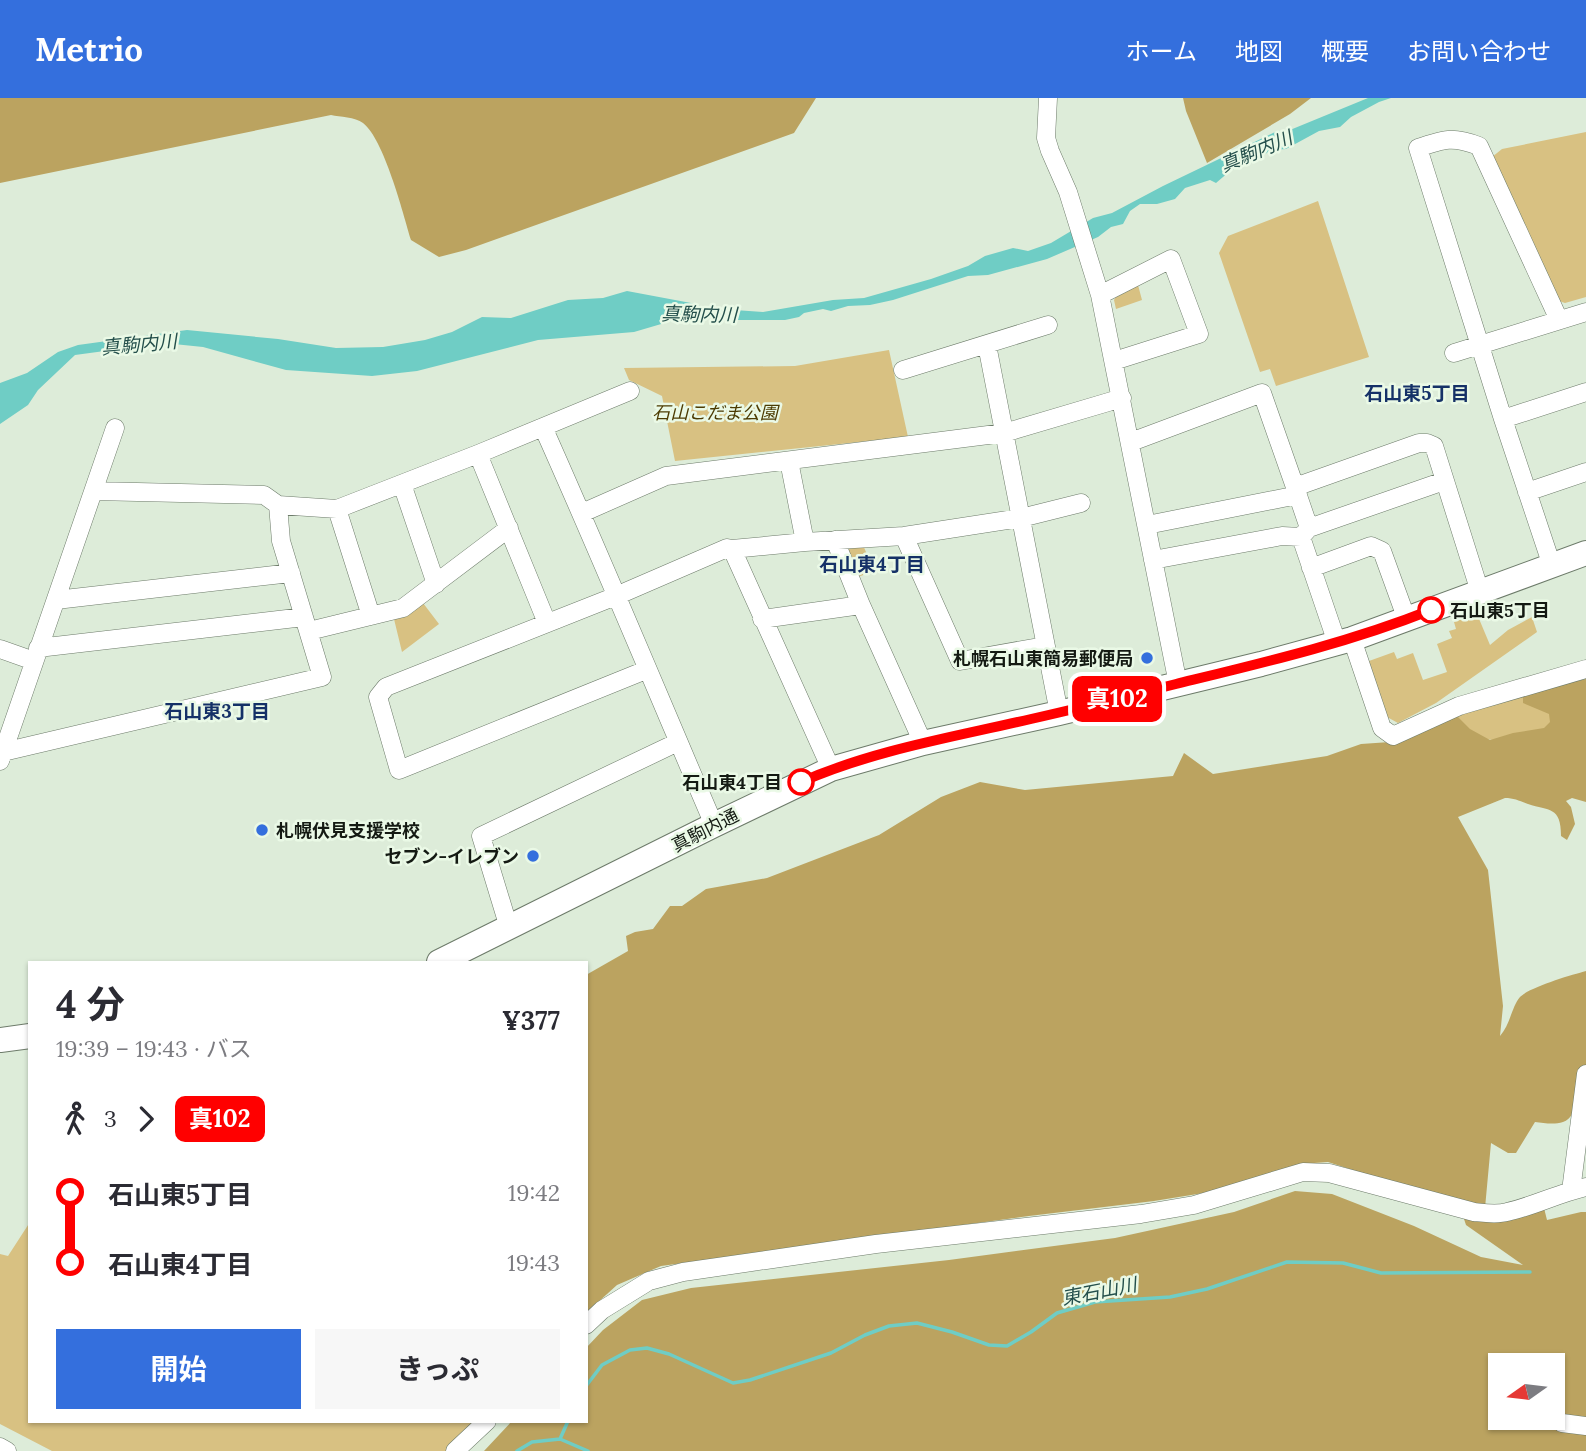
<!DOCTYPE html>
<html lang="ja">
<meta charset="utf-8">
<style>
:root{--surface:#fff;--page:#f7f7f7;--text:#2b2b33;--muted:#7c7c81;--accent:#346fdd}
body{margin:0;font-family:Lora,"Noto Sans JP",serif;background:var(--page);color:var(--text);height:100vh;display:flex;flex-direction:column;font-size:26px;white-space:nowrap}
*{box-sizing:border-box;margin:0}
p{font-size:23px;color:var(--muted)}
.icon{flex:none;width:38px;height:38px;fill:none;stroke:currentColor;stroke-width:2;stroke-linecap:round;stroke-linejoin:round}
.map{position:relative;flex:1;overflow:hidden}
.details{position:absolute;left:28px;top:863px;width:560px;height:462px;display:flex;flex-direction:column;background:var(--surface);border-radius:0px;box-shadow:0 2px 5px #0004}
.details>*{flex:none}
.badge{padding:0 14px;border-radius:10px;font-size:24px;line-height:46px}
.needle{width:46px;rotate:256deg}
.controls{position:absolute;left:1488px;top:1255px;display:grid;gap:14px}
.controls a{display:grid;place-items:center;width:77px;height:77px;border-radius:0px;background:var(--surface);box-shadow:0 2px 5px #0004;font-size:35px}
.map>.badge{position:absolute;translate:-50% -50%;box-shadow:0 0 0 4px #fff}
.legs{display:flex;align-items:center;gap:10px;height:77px;padding:0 28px;font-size:23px}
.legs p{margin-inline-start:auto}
.head{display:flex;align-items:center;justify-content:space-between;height:119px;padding:0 28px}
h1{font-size:38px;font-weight:700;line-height:52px}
.primary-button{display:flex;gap:14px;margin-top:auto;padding:14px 28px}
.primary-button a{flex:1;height:80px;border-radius:0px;background:var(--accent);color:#fff;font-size:28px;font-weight:700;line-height:80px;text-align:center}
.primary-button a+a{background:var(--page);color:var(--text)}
ul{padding:0 28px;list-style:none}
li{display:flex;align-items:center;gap:24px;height:70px;font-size:26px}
li i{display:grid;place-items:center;width:10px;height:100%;margin:0 9px;background:currentColor}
li i::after{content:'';width:18px;height:18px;margin:-9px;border:5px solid;border-radius:50%;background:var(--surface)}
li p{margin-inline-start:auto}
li:first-child i{background:linear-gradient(#0000 50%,currentColor 0)}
li:last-child i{background:linear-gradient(currentColor 50%,#0000 0)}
header{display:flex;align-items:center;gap:42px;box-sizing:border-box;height:98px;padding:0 35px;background:var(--accent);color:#fff}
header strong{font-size:33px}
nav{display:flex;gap:38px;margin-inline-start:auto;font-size:24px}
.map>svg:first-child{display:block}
.green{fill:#d8c182}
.forest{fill:#bba360;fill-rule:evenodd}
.water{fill:#6fcdc5}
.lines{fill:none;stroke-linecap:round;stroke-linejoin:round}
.stream{stroke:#6fcdc5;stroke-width:3.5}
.minor-casing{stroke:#6d7b6a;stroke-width:19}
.highway-casing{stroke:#6d7b6a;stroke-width:26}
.minor{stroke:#fff;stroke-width:18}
.highway{stroke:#fff;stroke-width:24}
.line-1-casing{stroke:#fff;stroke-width:16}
.line-1{stroke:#f00;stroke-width:10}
.stop-1-dot{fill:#fff;stroke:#f00;stroke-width:3.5}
.poi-dot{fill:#346fdd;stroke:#eaf9e6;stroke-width:2.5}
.labels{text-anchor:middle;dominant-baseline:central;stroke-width:5;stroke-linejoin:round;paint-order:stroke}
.park-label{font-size:18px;font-style:italic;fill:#4c3b02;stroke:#eaf9e6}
.stop-label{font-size:18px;font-weight:bold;fill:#141a13;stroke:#eaf9e6;text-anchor:start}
.poi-label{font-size:18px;font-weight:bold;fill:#141a13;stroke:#eaf9e6;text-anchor:end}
.street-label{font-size:18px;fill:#141a13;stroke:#eaf9e6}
.water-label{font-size:19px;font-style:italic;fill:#244f4b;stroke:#eaf9e6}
.neighbourhood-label{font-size:19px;font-weight:bold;fill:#153167;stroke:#eaf9e6}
</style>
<header>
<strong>Metrio</strong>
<nav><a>ホーム</a><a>地図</a><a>概要</a><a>お問い合わせ</a></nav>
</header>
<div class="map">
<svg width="1586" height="1353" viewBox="0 0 1586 1353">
<rect width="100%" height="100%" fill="#ddecd9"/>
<path class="green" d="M 1586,34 L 1586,199 L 1565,205 L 1559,203 L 1492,59 L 1502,51 Z
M 1318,103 L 1369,259 L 1276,288 L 1270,271 L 1260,274 L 1219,155 L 1228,138 Z
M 1138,187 L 1142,202 L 1116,211 L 1114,202 L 1119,194 Z
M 889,252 L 908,339 L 675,363 L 662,298 L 629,282 L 624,270 L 795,268 Z
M 863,447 L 874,473 L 858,479 L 845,449 Z
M 423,505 L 439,526 L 402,554 L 394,521 L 408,517 Z
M 1477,516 L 1490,547 L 1508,532 L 1532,519 L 1537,534 L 1436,605 L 1398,625 L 1387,619 L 1369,563 L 1394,554 L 1397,561 L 1413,555 L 1423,582 L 1447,574 L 1437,546 L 1452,540 L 1449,533 L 1456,531 L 1454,524 Z
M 1528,593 L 1550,613 L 1553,630 C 1525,637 1490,653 1467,631 C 1463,627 1459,622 1456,617 Z
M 30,1124 L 30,1323 L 476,1323 L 446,1353 L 52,1353 L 0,1326 L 0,1156 L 8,1158 Z"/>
<path class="forest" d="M 0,0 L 816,0 L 794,35 L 466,152 L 439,159 L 411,142 C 403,115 384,41 363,25 C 355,19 340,19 331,17 L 0,85 Z
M 1183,0 L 1311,0 L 1290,16 L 1207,65 L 1186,13 Z
M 1586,581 L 1586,704 L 1572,700 L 1566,703 L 1571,709 L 1575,726 L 1567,742 L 1561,738 C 1561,708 1549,713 1528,706 C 1520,703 1514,700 1505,700 L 1458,719 L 1488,772 L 1503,908 L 1500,938 C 1510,927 1512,908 1520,899 C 1530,889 1571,877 1586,873 L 1586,970 L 1581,969 C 1579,984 1580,1019 1563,1024 C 1554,1027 1544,1025 1535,1024 L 1516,1055 L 1508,1055 L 1491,1045 L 1485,1110 L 1470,1110 L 1328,1064 L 1301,1066 L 1216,1093 L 1154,1103 L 1029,1118 L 661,1168 L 617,1187 L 586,1215 L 586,877 L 628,853 L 626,838 L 635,834 L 653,831 L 670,808 L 682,808 L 706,791 L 767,780 L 879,737 L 941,699 L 980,684 L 1025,692 L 1173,678 L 1184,655 L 1213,676 L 1327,658 L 1361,646 L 1390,644 L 1456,617 L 1470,631 L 1490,642 L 1513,635 L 1544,630 L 1550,624 L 1549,616 L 1523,605 L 1523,599 L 1528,593 Z
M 1295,1093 L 1332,1096 L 1414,1128 L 1481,1159 L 1523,1167 L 1466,1127 L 1463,1118 L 1544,1110 L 1547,1122 L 1581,1114 L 1586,1114 L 1586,1353 L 484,1353 L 512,1323 L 586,1323 L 586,1250 L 603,1232 L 642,1202 L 691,1190 L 949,1162 L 1115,1140 L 1234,1114 ZM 1500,1267 L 1552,1267 L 1552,1320 L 1500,1320 Z"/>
<path class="water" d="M 1368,0 L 1391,0 L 1379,4 L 1351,19 L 1340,29 L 1319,33 L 1286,51 L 1273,52 L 1230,73 L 1216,85 L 1210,82 L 1185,90 L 1175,101 L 1157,106 L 1140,106 L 1130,113 L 1123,126 L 1111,129 L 1098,139 L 1047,161 L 988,177 L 968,178 L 893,202 L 870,207 L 848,208 L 831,213 L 823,211 L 804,215 L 799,219 L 785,222 L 733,222 L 711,219 L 685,219 L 634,234 L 538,242 L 417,273 L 372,278 L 286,272 L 203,249 L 164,245 L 75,257 L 38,292 L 28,307 L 0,326 L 0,285 L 27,275 L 58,254 L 78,247 L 187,232 L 278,241 L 336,250 L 383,249 L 425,242 L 452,234 L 482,219 L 511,220 L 568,202 L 603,200 L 627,193 L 691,205 L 706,210 L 763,214 L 833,202 L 864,200 L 931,181 L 968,168 L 985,158 L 1013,150 L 1028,153 L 1051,145 L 1093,120 L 1112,115 L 1163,88 L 1275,34 L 1290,32 Z"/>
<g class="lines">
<path class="stream" d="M 586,1288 L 602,1267 L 630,1252 L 647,1250 L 669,1256 L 733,1285 L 750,1282 L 831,1255 L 865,1237 L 889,1228 L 917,1225 L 952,1234 L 989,1247 L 1007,1248 L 1031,1234 L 1057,1215 L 1095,1204 L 1170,1199 L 1207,1191 L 1287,1164 L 1343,1165 L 1381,1175 L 1530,1174
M 560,1341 L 568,1323
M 517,1353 L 532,1344 L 560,1341 L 588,1353"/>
<defs>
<path id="minor" d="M 1048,0 L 1046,40 L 1050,53 L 1068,94 L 1100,197 L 1178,586
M 1100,197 L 1171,161 L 1199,236 L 1114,263
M 987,247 L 1059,615
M 1454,255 L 1586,214
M 903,272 L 1048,227
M 1503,321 L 1586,294
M 543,329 C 602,461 657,594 714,727
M 1131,344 L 1262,295 L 1295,389 L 1419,345 L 1427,345 L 1434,348 L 1480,494
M 478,356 L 547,525
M 789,363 L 805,444
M 402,386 L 436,486
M 1295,389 L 1309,430 L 1301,439 L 1337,545
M 94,393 L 264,397 L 278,407 L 337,411 L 478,356 L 630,293
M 1527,394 L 1586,374
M 337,411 L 371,518
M 582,415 L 666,378 L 1004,335 L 1122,300
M 1147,427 L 1298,397
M 1309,430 L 1444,383
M 904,438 L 960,563 L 1045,548
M 835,442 L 861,507 L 923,645
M 732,451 L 831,671
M 1153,462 L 1282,438 L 1301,439
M 1552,468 L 1503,321 L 1418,50 C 1444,41 1453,38 1479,48 L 1559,222
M 1311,470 L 1371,448 L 1382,453 L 1407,522
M 56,502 L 291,475
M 762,521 L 861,507
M 309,533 L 403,510 L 509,430
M 1352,541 L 1382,630 L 1393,638 L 1459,608 L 1586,571
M 38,550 L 304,519
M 0,551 L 34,563
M 646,572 L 399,672 L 378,599 L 386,589 L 616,498 L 727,450 L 732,451 L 805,444 L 904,438 L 1021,420 L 1081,405
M 3,654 L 322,579 L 281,443 L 278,407
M 0,663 L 115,330
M 509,830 L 481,738 L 678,644
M 1571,1093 L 1586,976
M 586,1227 L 602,1212 L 649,1183 L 683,1174 L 876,1146 L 1141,1116 L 1194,1107 L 1303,1074 L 1329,1075 L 1474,1114 C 1484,1115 1497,1117 1507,1114 C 1534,1108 1559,1095 1586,1089
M 1562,1325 L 1586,1328
M 0,1349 L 7,1353
M 455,1353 L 487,1323"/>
<path id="highway" d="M 439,864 L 714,727 L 831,671 L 923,645 L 1059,615 L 1261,566 L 1352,541 L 1586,455
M 0,942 L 30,938"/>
</defs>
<use href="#minor" class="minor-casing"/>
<use href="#highway" class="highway-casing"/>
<use href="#minor" class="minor"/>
<use href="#highway" class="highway"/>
</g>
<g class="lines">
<defs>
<path id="line-1" d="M 801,684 C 874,652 954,639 1031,621 C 1080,610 1128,598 1176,586 C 1262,565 1348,545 1431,512"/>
</defs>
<use href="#line-1" class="line-1-casing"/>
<use href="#line-1" class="line-1"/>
</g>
<g class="stop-1-dot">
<circle cx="1431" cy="512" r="12"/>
<circle cx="801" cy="684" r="12"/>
</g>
<g class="poi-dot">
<circle cx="1147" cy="560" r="7"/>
<circle cx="262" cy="732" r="7"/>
<circle cx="533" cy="758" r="7"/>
</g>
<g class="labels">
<g class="park-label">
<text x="715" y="314">石山こだま公園</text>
</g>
<g class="stop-label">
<text x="1450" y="512">石山東5丁目</text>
<text x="782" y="684" text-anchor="end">石山東4丁目</text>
</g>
<g class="poi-label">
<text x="1133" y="560">札幌石山東簡易郵便局</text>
<text x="276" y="732" text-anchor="start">札幌伏見支援学校</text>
<text x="519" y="758">セブン-イレブン</text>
</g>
<g class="street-label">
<text transform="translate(705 732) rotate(-27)">真駒内通</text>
</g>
<g class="water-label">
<text transform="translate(1256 53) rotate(-23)">真駒内川</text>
<text transform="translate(699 216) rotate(1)">真駒内川</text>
<text transform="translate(139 246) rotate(-5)">真駒内川</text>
<text transform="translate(1099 1193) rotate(-11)">東石山川</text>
</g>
<g class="neighbourhood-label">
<text x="1417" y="295">石山東5丁目</text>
<text x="872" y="466">石山東4丁目</text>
<text x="217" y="613">石山東3丁目</text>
</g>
</g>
</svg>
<div class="controls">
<a><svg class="needle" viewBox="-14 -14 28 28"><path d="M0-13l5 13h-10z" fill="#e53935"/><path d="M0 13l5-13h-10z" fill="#7c7c81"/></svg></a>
</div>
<b class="badge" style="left:1117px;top:601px;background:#f00;color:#fff">真102</b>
<section class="details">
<div class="head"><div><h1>4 分</h1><p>19:39 – 19:43 · バス</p></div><b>¥377</b></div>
<div class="legs"><svg class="icon" aria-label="walk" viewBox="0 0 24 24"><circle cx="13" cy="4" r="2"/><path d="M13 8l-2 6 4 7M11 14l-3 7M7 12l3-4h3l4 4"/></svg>3<svg class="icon" aria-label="forward" viewBox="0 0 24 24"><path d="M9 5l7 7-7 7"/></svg><b class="badge" style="background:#f00;color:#fff">真102</b></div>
<ul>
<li><i style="color:#f00"></i><b>石山東5丁目</b><p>19:42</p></li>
<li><i style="color:#f00"></i><b>石山東4丁目</b><p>19:43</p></li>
</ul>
<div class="primary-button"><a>開始</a><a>きっぷ</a></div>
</section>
</div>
